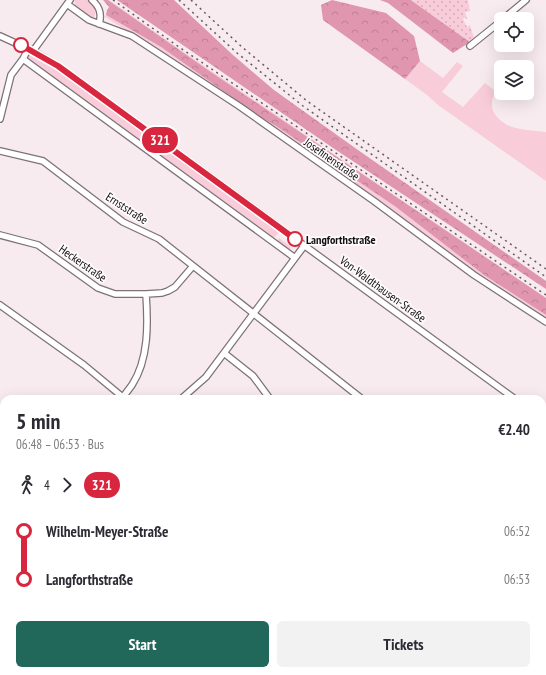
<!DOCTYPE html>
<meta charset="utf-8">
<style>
:root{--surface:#fff;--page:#f2f2f3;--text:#2b2b33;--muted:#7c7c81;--accent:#21675a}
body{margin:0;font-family:"PT Sans Narrow",sans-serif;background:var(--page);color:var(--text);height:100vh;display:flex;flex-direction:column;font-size:15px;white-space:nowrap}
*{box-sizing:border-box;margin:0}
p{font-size:13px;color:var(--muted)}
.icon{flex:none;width:22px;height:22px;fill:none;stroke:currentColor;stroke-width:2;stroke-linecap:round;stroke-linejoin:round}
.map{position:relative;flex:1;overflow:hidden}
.details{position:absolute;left:0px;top:395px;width:546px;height:280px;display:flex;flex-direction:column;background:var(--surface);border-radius:12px 12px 0 0;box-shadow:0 4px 16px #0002}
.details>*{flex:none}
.badge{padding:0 8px;border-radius:13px;font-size:14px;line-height:26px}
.controls{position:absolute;left:494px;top:12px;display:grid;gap:8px}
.controls a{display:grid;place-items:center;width:40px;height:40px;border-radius:6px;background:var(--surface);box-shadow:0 4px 16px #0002;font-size:20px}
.map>.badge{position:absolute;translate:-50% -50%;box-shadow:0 0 0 2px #fff}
.legs{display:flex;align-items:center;gap:6px;height:44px;padding:0 16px;font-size:13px}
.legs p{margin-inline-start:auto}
.summary{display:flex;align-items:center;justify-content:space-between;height:68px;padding:0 16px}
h1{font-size:22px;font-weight:700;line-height:30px}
.cta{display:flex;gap:8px;margin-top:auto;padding:8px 16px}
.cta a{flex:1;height:46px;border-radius:6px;background:var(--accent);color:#fff;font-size:16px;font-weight:700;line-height:46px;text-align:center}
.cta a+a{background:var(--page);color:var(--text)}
ul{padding:0 16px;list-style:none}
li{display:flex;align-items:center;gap:14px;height:48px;font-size:15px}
li i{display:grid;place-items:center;width:6px;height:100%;margin:0 5px;background:currentColor}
li i::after{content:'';width:10px;height:10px;margin:-5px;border:3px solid;border-radius:50%;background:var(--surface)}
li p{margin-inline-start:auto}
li:first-child i{background:linear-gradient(#0000 50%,currentColor 0)}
li:last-child i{background:linear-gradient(currentColor 50%,#0000 0)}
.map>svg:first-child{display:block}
.grass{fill:#f8ccd9}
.forest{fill:url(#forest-crowns)}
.garden{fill:url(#garden-dots)}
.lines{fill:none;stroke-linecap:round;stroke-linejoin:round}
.stream{stroke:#faaec6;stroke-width:1.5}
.minor-casing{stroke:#7d7275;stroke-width:8}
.highway-casing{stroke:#cbcaca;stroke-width:10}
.minor{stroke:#fff;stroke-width:5.5}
.highway{stroke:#fdaec7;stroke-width:8}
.rail{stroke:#635c5e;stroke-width:1.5;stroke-dasharray:2 4;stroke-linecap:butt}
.line-1-casing{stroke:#fff;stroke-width:9}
.line-1{stroke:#d7263d;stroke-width:6}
.stop-1-dot{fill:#fff;stroke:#d7263d;stroke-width:2}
.labels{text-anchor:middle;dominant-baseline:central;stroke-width:3.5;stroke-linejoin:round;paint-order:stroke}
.street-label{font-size:12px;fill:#130f10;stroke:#fefbfc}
.stop-label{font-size:12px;font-weight:bold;fill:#130f10;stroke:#fefbfc;text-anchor:start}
</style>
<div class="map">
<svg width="546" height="675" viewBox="0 0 546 675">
<defs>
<pattern id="forest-crowns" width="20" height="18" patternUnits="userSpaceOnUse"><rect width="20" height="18" fill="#e096af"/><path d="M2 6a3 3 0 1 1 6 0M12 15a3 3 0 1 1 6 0" fill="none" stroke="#bf8096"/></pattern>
<pattern id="garden-dots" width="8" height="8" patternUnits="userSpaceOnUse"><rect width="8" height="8" fill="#f8ccd9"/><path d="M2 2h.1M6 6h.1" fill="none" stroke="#d4aeb9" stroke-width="1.8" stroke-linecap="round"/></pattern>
</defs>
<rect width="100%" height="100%" fill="#f8ebef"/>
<path class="grass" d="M 74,0 L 88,0 C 95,6 98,9 94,17 L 89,17 L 76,8 Z
M 108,0 L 109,0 L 210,70 L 546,298 L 208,70 Z
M 106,15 L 161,47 L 260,117 L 276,126 L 396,207 L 484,275 L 546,315 L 546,319 L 459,261 L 391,210 L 374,198 L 370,196 L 369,194 L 344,176 L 341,177 L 163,53 L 105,17 Z
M 29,55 L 33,55 L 53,66 L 280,231 L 274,238 L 277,241 L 279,238 L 291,247 L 290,251 L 29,61 L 28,57 Z
M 420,61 L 443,78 L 457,62 L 463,66 L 442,92 L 463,107 L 485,83 L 494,90 L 495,92 C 491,103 490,109 498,118 C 510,131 529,130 546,132 L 546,181 L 438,105 L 427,95 L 405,79 Z"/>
<path class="forest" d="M 103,0 L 108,0 L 208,70 L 546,298 L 546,315 L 484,275 L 396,207 L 276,126 L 260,117 L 161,47 L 106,15 L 107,10 L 109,7 Z
M 117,0 L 174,0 L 233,55 L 274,90 L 358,150 L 546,281 L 546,289 L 336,150 Z
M 332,0 L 386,13 L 414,36 L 420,61 L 405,79 L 323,20 L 321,5 Z
M 380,0 L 411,0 L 470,42 L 453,53 L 388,3 Z
M 0,536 L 4,540 L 4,588 L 0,583 Z
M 91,671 L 275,671 L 280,675 L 95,675 Z"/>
<path class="garden" d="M 411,0 L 468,0 L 470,11 L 465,12 L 467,19 L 466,19 L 465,17 L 463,19 L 467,27 L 470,25 L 474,38 L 470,42 Z"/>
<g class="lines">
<path class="stream" d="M 243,671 L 248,675"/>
<defs>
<path id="minor" d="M 92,0 C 100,7 102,14 99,24
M 67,4 L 89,20 L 132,36 L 239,106 L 374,201 L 474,275 L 546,322
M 503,19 L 526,0
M 0,36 L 33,51 L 58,66 L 515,399
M 470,46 L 501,21
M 33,51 L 70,0
M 23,59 L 295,258
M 0,119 L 11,75 L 23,59 L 28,49
M 0,151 L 43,161 L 123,222 L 159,239 L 362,399
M 0,235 L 38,245 L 98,288 L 115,294 L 146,294 L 162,293 L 168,291 L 175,287 L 193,266
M 0,305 L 84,365 L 125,399
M 224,353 L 253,376 L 270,399
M 123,397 C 126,393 129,389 132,385 C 149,359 148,323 146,294
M 181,399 L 206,377 L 304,246
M 542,421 L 546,425
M 542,480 L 546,478
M 0,528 L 4,525
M 542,541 L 546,539
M 542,628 L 546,627
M 0,660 L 4,664
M 11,671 L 14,675"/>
<path id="highway" d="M 0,597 L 4,602
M 0,613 L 4,618
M 53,671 L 57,675
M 67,671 L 71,675"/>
</defs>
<use href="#minor" class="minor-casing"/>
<use href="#highway" class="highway-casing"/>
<use href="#minor" class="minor"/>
<use href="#highway" class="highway"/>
<path class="rail" d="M 113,0 L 179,47 L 546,295
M 179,0 L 237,53 L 303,106 L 546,277
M 191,0 L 242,47 L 307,101 L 546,269"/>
</g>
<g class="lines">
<defs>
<path id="line-1" d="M 21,45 L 58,66 L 295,239"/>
</defs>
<use href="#line-1" class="line-1-casing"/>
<use href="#line-1" class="line-1"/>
</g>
<g class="stop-1-dot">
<circle cx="21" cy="45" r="7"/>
<circle cx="295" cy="239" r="7"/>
</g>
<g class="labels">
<g class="street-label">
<text transform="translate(332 159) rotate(35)">Josefinenstraße</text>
<text transform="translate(127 208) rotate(33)">Ernststraße</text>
<text transform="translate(83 263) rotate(35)">Heckerstraße</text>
<text transform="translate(383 289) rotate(36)">Von-Waldthausen-Straße</text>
</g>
<g class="stop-label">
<text x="306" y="239">Langforthstraße</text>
</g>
</g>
</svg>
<div class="controls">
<a><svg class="icon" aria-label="locate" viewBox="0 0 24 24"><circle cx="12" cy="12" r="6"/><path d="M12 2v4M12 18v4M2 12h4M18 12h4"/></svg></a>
<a><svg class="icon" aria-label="layers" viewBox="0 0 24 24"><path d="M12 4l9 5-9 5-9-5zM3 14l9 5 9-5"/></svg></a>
</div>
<b class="badge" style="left:160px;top:140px;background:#d7263d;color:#fff">321</b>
<section class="details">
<div class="summary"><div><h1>5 min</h1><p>06:48 – 06:53 · Bus</p></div><b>€2.40</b></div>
<div class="legs"><svg class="icon" aria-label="walk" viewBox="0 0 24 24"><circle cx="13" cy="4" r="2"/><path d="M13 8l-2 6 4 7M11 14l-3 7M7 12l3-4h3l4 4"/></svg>4<svg class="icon" aria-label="forward" viewBox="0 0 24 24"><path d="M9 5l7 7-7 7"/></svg><b class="badge" style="background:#d7263d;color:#fff">321</b></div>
<ul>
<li><i style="color:#d7263d"></i><b>Wilhelm-Meyer-Straße</b><p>06:52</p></li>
<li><i style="color:#d7263d"></i><b>Langforthstraße</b><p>06:53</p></li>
</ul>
<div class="cta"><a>Start</a><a>Tickets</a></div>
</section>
</div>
